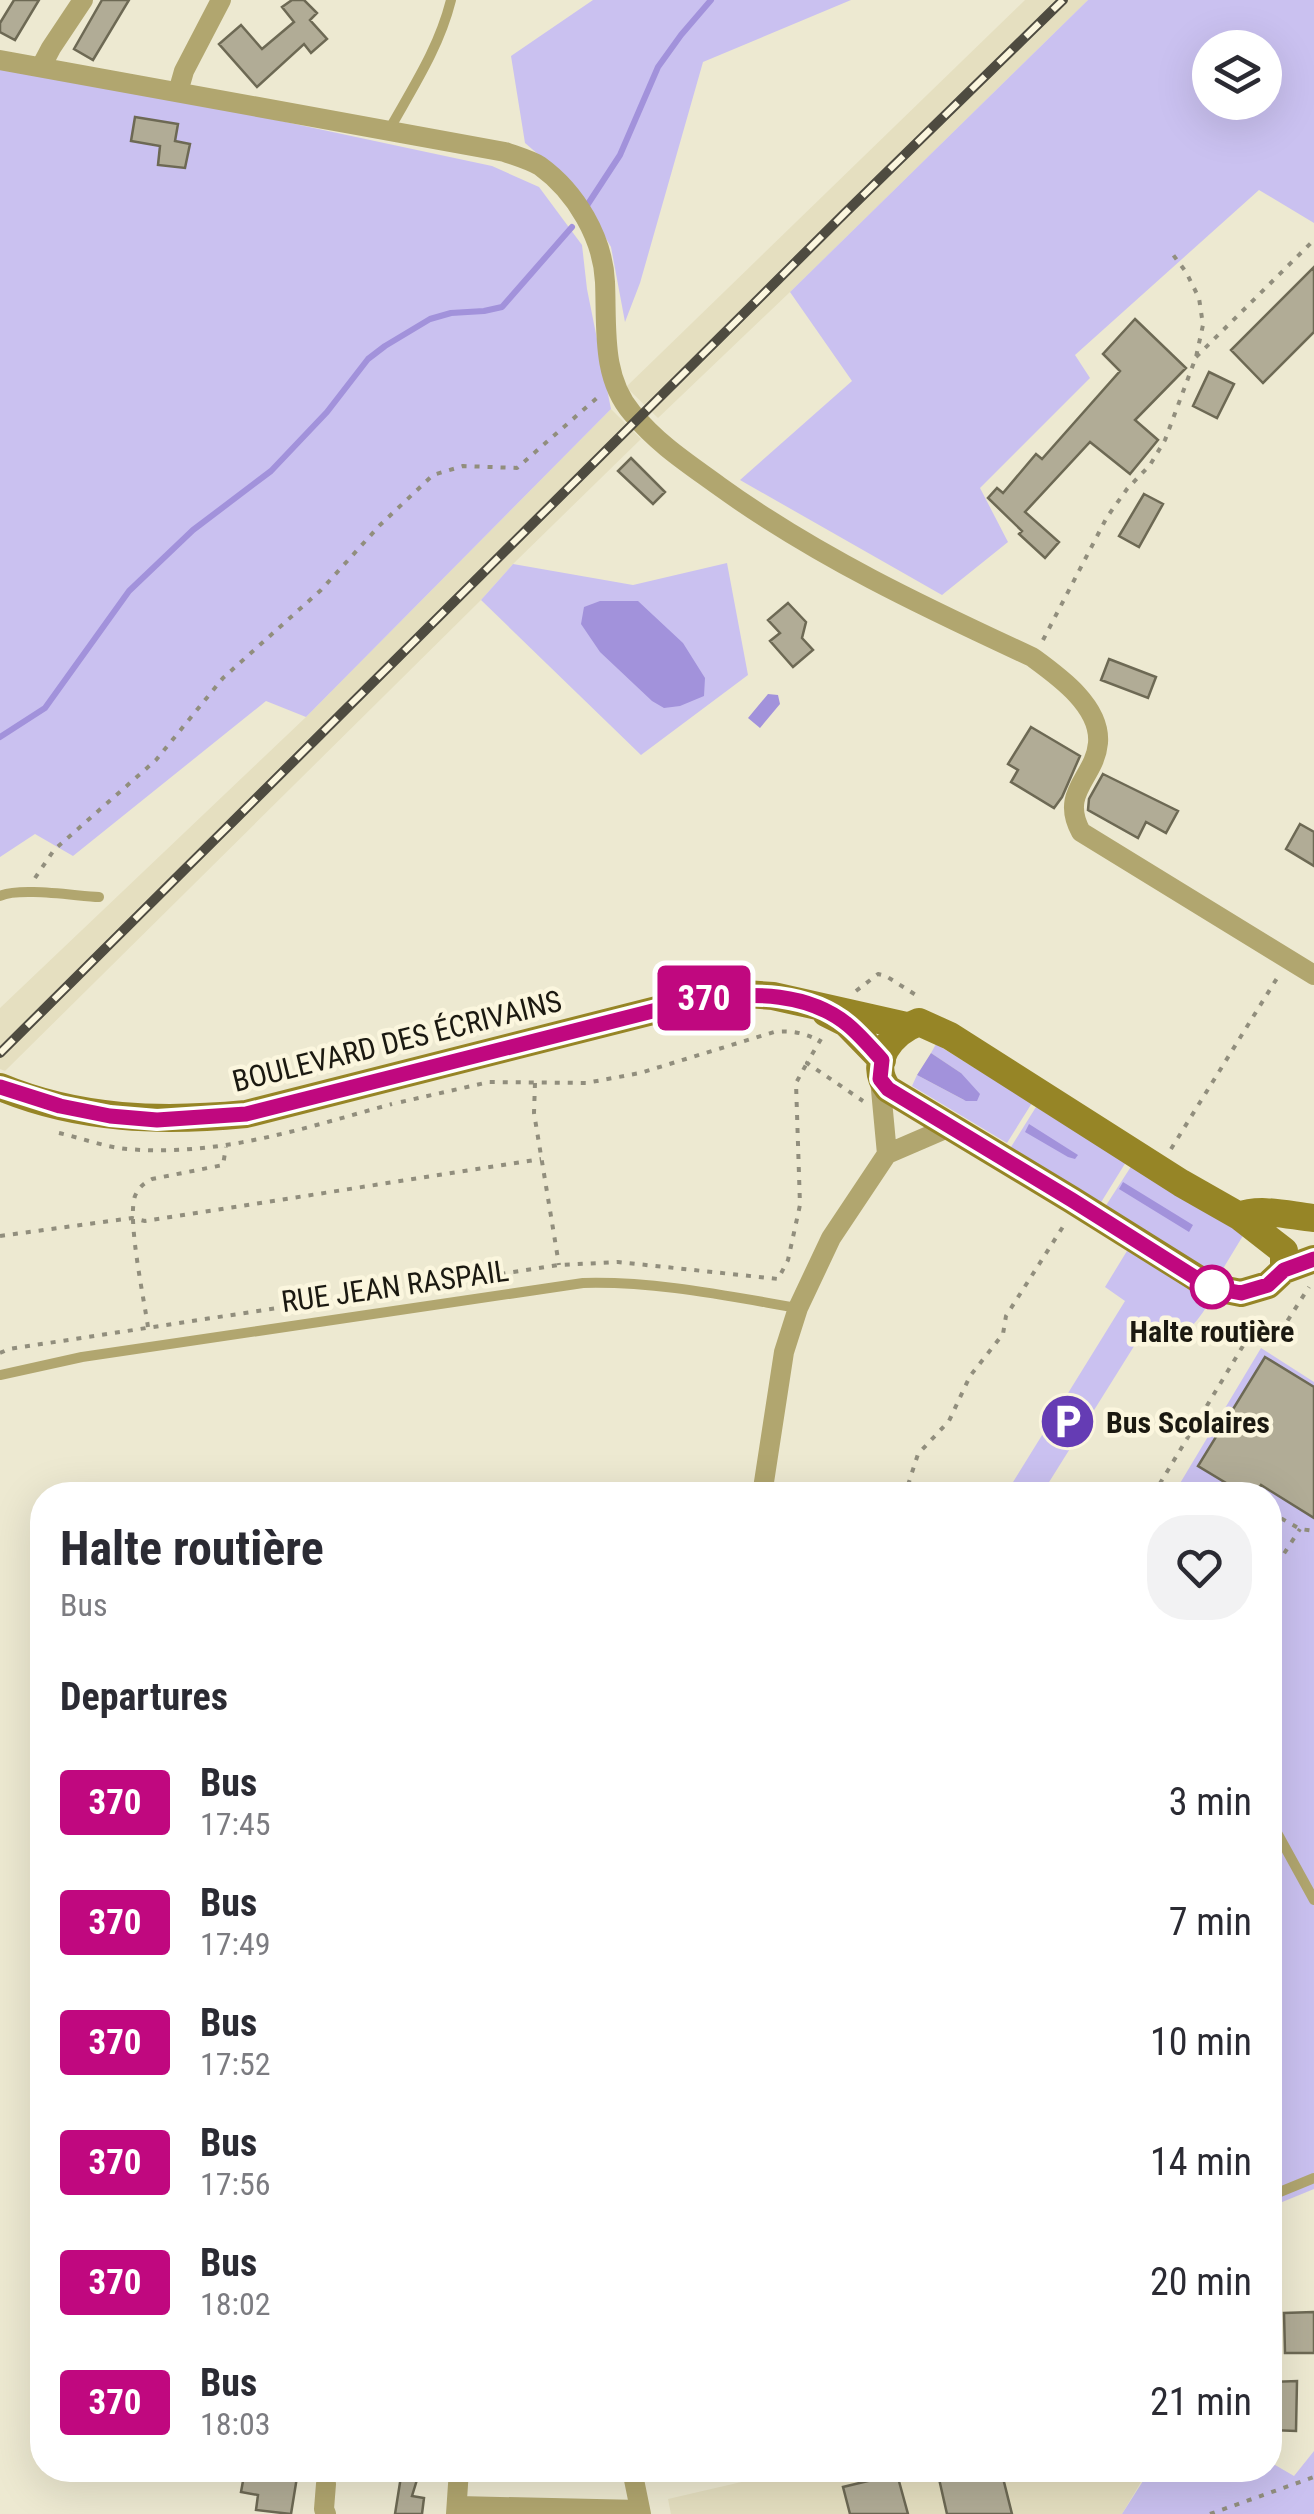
<!DOCTYPE html>
<meta charset="utf-8">
<style>
:root{--surface:#fff;--page:#f2f2f3;--text:#2b2b33;--muted:#7c7c81}
body{margin:0;font-family:"Roboto Condensed",sans-serif;background:var(--page);color:var(--text);height:100vh;display:flex;flex-direction:column;font-size:38px;white-space:nowrap}
*{box-sizing:border-box;margin:0}
p{font-size:32px;color:var(--muted)}
.icon{flex:none;width:55px;height:55px;fill:none;stroke:currentColor;stroke-width:2;stroke-linecap:round;stroke-linejoin:round}
.map{position:relative;flex:1;overflow:hidden}
.details{position:absolute;left:30px;top:1482px;width:1252px;height:1000px;display:flex;flex-direction:column;background:var(--surface);border-radius:40px;box-shadow:0 10px 40px #0002}
.details>*{flex:none}
.badge{padding:0 20px;border-radius:8px;font-size:35px;line-height:65px}
.fabs{position:absolute;left:1192px;top:30px;display:grid;gap:20px}
.fabs a{display:grid;place-items:center;width:90px;height:90px;border-radius:50%;background:var(--surface);box-shadow:0 10px 40px #0002;font-size:50px}
.map>.badge{position:absolute;translate:-50% -50%;box-shadow:0 0 0 5px #fff}
h2{padding:0 30px;font-size:38px;line-height:90px}
.round{display:grid;place-items:center;flex:none;width:105px;height:105px;border-radius:40px;background:var(--page)}
.headline{display:flex;align-items:center;justify-content:space-between;height:170px;padding:0 30px}
h1{font-size:48px;font-weight:700;line-height:75px}
ul{padding:0;list-style:none}
li{display:flex;align-items:center;gap:30px;height:120px;padding:0 30px}
li div{flex:1}
li b{display:block;font-size:38px}
li em{font-style:normal}
li .badge{min-width:110px;font-weight:700;text-align:center}
.map>svg:first-child{display:block}
.built{fill:#e5dfc0}
.green{fill:#cac1f0;fill-rule:evenodd}
.water{fill:#a292db}
.lines{fill:none;stroke-linecap:round;stroke-linejoin:round}
.stream{stroke:#a292db;stroke-width:6}
.building{fill:#b1ac96;stroke:#6d6954;stroke-width:2.5}
.path{stroke:#918e7d;stroke-width:4;stroke-dasharray:5 8;stroke-linecap:butt}
.service{stroke:#b1a66f;stroke-width:10}
.minor{stroke:#b1a66f;stroke-width:20}
.secondary{stroke:#968526;stroke-width:28}
.rail-casing{stroke:#4e4b40;stroke-width:10}
.rail{stroke:#fbf6de;stroke-width:6;stroke-dasharray:19;stroke-linecap:butt}
.line-casing{stroke:#fff;stroke-width:22}
.line{stroke:#c0087f;stroke-width:15}
.stop-dot{fill:#fff;stroke:#c0087f;stroke-width:5}
.labels{text-anchor:middle;dominant-baseline:central;stroke-width:9;stroke-linejoin:round;paint-order:stroke}
.street-label{font-size:30px;fill:#1b1911;stroke:#fbf6de}
.stop-label{font-size:30px;font-weight:bold;fill:#1b1911;stroke:#fbf6de}
.poi-label{font-size:30px;font-weight:bold;fill:#1b1911;stroke:#fbf6de;text-anchor:start}
</style>
<div class="map">
<svg width="1314" height="2514" viewBox="0 0 1314 2514">
<rect width="100%" height="100%" fill="#ede9d1"/>
<path class="built" d="M 1025,0 L 1088,0 L 790,292 L 658,418 L 626,387 Z
M 611,409 L 641,439 L 513,564 L 481,600 L 5,1071 L 0,1069 L 0,1008 L 306,717 Z
M 793,2470 L 1148,2470 L 1122,2514 L 671,2514 L 668,2499 Z"/>
<path class="green" d="M 593,0 L 851,0 L 703,62 L 640,283 L 625,322 L 611,247 L 576,187 L 525,143 L 511,56 Z
M 1088,0 L 1314,0 L 1314,223 L 1259,190 L 1075,355 L 1090,378 L 980,488 L 1008,542 L 942,595 L 740,480 L 852,381 L 790,292 ZM 1210,48 L 1265,48 L 1265,102 L 1210,102 Z
M 0,61 L 492,166 L 539,187 L 582,245 L 587,289 L 611,409 L 306,717 L 266,701 L 73,856 L 35,834 L 0,857 Z
M 727,563 L 748,675 L 641,755 L 481,600 L 513,564 L 633,585 Z
M 936,1044 L 1032,1103 L 1007,1143 L 912,1086 L 917,1075 L 964,1100 L 961,1073 L 931,1053 Z
M 1036,1107 L 1126,1162 L 1100,1204 L 1011,1147 Z
M 1132,1165 L 1244,1234 L 1218,1277 L 1105,1207 Z
M 1130,1246 L 1213,1296 C 1187,1340 1184,1333 1136,1343 L 1041,1495 L 1005,1495 L 1125,1301 L 1105,1287 Z
M 1261,1348 L 1314,1382 L 1314,2189 L 1270,2207 L 1270,1495 L 1173,1495 Z
M 1314,2451 L 1314,2514 L 1122,2514 L 1150,2470 L 1270,2470 L 1270,2462 L 1294,2476 Z"/>
<path class="water" d="M 600,601 L 638,601 L 683,643 L 705,678 L 704,696 L 680,706 L 664,708 L 652,701 L 600,652 L 581,624 L 584,607 Z
M 768,694 L 778,695 L 780,704 L 760,728 L 748,718 Z
M 931,1053 L 961,1073 L 980,1094 L 977,1101 L 966,1101 L 917,1075 Z
M 1029,1124 L 1078,1155 L 1075,1159 L 1068,1157 L 1025,1132 Z
M 1123,1182 L 1193,1225 L 1189,1232 L 1119,1189 Z"/>
<g class="lines">
<path class="stream" d="M 586,207 L 620,155 L 658,67 L 681,35 L 711,0
M 0,737 L 45,708 L 129,591 L 193,530 L 271,471 L 327,412 L 368,359 L 385,346 L 430,319 L 451,313 L 484,311 L 502,307 L 572,227"/>
</g>
<path class="building" d="M 14,0 L 39,0 L 15,40 L 0,32 L 0,23 Z
M 102,0 L 129,0 L 93,60 L 74,49 Z
M 292,0 L 304,0 L 317,13 L 310,20 L 327,39 L 311,53 L 304,44 L 257,87 L 219,44 L 241,25 L 262,49 L 294,22 L 282,7 Z
M 135,117 L 178,124 L 175,141 L 190,144 L 185,168 L 158,165 L 160,146 L 131,141 Z
M 1314,267 L 1314,332 L 1263,383 L 1231,350 Z
M 1135,319 L 1186,368 L 1135,420 L 1158,440 L 1130,474 L 1090,442 L 1025,512 L 1059,542 L 1045,558 L 1019,534 L 1022,531 L 988,498 L 997,488 L 1003,493 L 1036,454 L 1042,459 L 1120,371 L 1103,354 Z
M 1209,372 L 1234,384 L 1217,418 L 1193,406 Z
M 631,458 L 665,492 L 653,504 L 618,471 Z
M 1144,494 L 1163,504 L 1139,547 L 1119,536 Z
M 788,603 L 806,622 L 802,638 L 813,650 L 793,667 L 770,641 L 780,633 L 768,620 Z
M 1109,659 L 1156,677 L 1148,698 L 1101,680 Z
M 1031,727 L 1080,756 L 1062,797 L 1054,808 L 1011,782 L 1018,770 L 1008,764 Z
M 1103,774 L 1178,811 L 1166,833 L 1146,822 L 1138,838 L 1088,810 L 1089,799 Z
M 1300,824 L 1314,832 L 1314,866 L 1286,849 Z
M 1265,1357 L 1314,1387 L 1314,1518 L 1261,1485 L 1254,1495 L 1246,1495 L 1198,1466 Z
M 1314,2312 L 1314,2353 L 1285,2353 L 1284,2313 Z
M 1297,2381 L 1296,2431 L 1270,2430 L 1270,2382 Z
M 245,2470 L 297,2477 L 291,2514 L 256,2510 L 258,2495 L 241,2492 Z
M 402,2470 L 420,2470 L 412,2496 L 424,2498 L 422,2514 L 395,2514 Z
M 937,2470 L 1001,2470 L 1012,2514 L 947,2514 Z
M 897,2474 L 908,2514 L 850,2514 L 843,2487 Z"/>
<g class="lines">
<path class="path" d="M 1196,357 L 1314,240
M 1043,640 L 1107,517 L 1127,489 L 1150,465 L 1165,440 L 1196,357 L 1203,325 L 1199,298 L 1186,272 L 1171,252
M 35,878 L 54,850 L 156,760 L 223,678 L 321,590 L 380,525 L 433,475 L 463,466 L 517,468 L 598,397
M 856,991 L 878,974 L 886,976 L 919,997
M 821,1039 L 807,1063 L 863,1101
M 535,1083 L 534,1113 L 559,1265
M 401,1102 L 489,1082 L 586,1083 L 640,1073 L 774,1032 C 792,1030 804,1033 820,1041
M 59,1133 C 81,1138 105,1147 127,1149 C 220,1157 304,1128 392,1104
M 1171,1149 L 1279,975
M 0,1236 L 132,1218 L 145,1221 L 541,1159
M 148,1327 C 144,1299 127,1219 135,1196 C 139,1187 144,1183 152,1179 L 223,1165 L 226,1147
M 1253,1332 L 1272,1345 L 1309,1287
M 0,1353 L 9,1349 L 559,1265 L 618,1262 L 778,1279 L 788,1260 L 800,1205 L 796,1083 L 807,1063
M 900,1495 L 908,1485 L 918,1454 L 949,1421 L 970,1376 L 1003,1334 L 1006,1316 L 1066,1222
M 1153,1495 L 1252,1331 L 1237,1323
M 1270,1512 L 1300,1529 L 1314,1531
M 1270,1575 L 1300,1529
M 1210,2514 L 1314,2477"/>
<path class="service" d="M 389,130 C 413,87 439,48 451,0
M 0,896 C 19,887 76,896 99,897
M 0,1375 L 82,1357 L 583,1283 C 656,1281 727,1296 798,1308
M 1270,1820 L 1314,1900
M 1270,2196 L 1314,2178"/>
<path class="minor" d="M 0,60 L 505,152 C 516,156 530,160 540,166 C 576,192 603,238 605,282 C 607,327 601,377 632,413 C 659,445 686,462 719,486 C 816,556 924,607 1032,657 C 1058,676 1101,706 1098,743 C 1095,778 1059,792 1081,832 L 1314,975
M 41,67 L 51,48 L 83,0
M 178,92 L 184,71 L 221,0
M 880,1079 L 887,1154
M 762,1495 L 784,1352 L 798,1308 L 831,1238 L 887,1154 L 952,1126
M 632,2470 L 641,2514
M 326,2484 L 324,2509 L 326,2514
M 458,2506 L 640,2510
M 456,2514 L 459,2470"/>
<path class="secondary" d="M 826,1013 L 846,1023 L 882,1060
M 0,1087 C 79,1120 162,1122 246,1114 L 704,998 L 746,994 L 773,996 L 906,1026
M 1239,1216 C 1261,1207 1291,1216 1314,1218
M 1284,1270 L 1284,1251 L 1239,1216 L 1181,1183 L 950,1036 L 919,1022 C 892,1032 867,1062 888,1089 L 1072,1200 L 1211,1287 L 1241,1293 L 1268,1285 L 1284,1270 L 1314,1259"/>
<defs>
<path id="rail" d="M 0,1053 L 845,213 L 1063,0"/>
</defs>
<use href="#rail" class="rail-casing"/>
<use href="#rail" class="rail"/>
</g>
<g class="lines">
<defs>
<path id="line" d="M 0,1087 L 60,1106 L 110,1116 L 157,1120 L 246,1114 L 704,998 C 753,993 808,992 848,1025 C 860,1035 871,1048 882,1060 L 880,1079 L 888,1089 L 1072,1200 L 1210,1287 L 1241,1293 L 1268,1285 L 1284,1270 L 1314,1259"/>
</defs>
<use href="#line" class="line-casing"/>
<use href="#line" class="line"/>
</g>
<defs>
<symbol id="parking-disc" viewBox="-11 -11 22 22"><circle r="9.5" fill="#653cb4" stroke="#fbf6de"/><path d="M-3.5-5.5H1a3.5 3.5 0 0 1 0 7H-1V5.5H-3.5ZM-1-3.4V-.6H.8a1.4 1.4 0 0 0 0-2.8Z" fill="#fff"/></symbol>
</defs>
<g fill-rule="evenodd">
<use href="#parking-disc" x="1036" y="1390" width="63" height="63"/>
</g>
<circle class="stop-dot" cx="1212" cy="1287" r="20"/>
<g class="labels">
<g class="street-label">
<text transform="translate(397 1041) rotate(-14)">BOULEVARD DES ÉCRIVAINS</text>
<text transform="translate(395 1286) rotate(-8)">RUE JEAN RASPAIL</text>
</g>
<g class="stop-label">
<text x="1212" y="1331">Halte routière</text>
</g>
<g class="poi-label">
<text x="1106" y="1422">Bus Scolaires</text>
</g>
</g>
</svg>
<div class="fabs">
<a><svg class="icon" aria-label="layers" viewBox="0 0 24 24"><path d="M12 4l9 5-9 5-9-5zM3 14l9 5 9-5"/></svg></a>
</div>
<b class="badge" style="left:704px;top:998px;background:#c0087f;color:#fff">370</b>
<section class="details">
<div class="headline"><div><h1>Halte routière</h1><p>Bus</p></div><a class="round"><svg class="icon" aria-label="heart" viewBox="0 0 24 24"><path d="M12 20l-8-8c-3-5 5-10 8-4 3-6 11-1 8 4z"/></svg></a></div>
<h2>Departures</h2>
<ul>
<li><span class="badge" style="background:#c0087f;color:#fff">370</span><div><b>Bus</b><p>17:45</p></div><em>3 min</em></li>
<li><span class="badge" style="background:#c0087f;color:#fff">370</span><div><b>Bus</b><p>17:49</p></div><em>7 min</em></li>
<li><span class="badge" style="background:#c0087f;color:#fff">370</span><div><b>Bus</b><p>17:52</p></div><em>10 min</em></li>
<li><span class="badge" style="background:#c0087f;color:#fff">370</span><div><b>Bus</b><p>17:56</p></div><em>14 min</em></li>
<li><span class="badge" style="background:#c0087f;color:#fff">370</span><div><b>Bus</b><p>18:02</p></div><em>20 min</em></li>
<li><span class="badge" style="background:#c0087f;color:#fff">370</span><div><b>Bus</b><p>18:03</p></div><em>21 min</em></li>
</ul>
</section>
</div>
